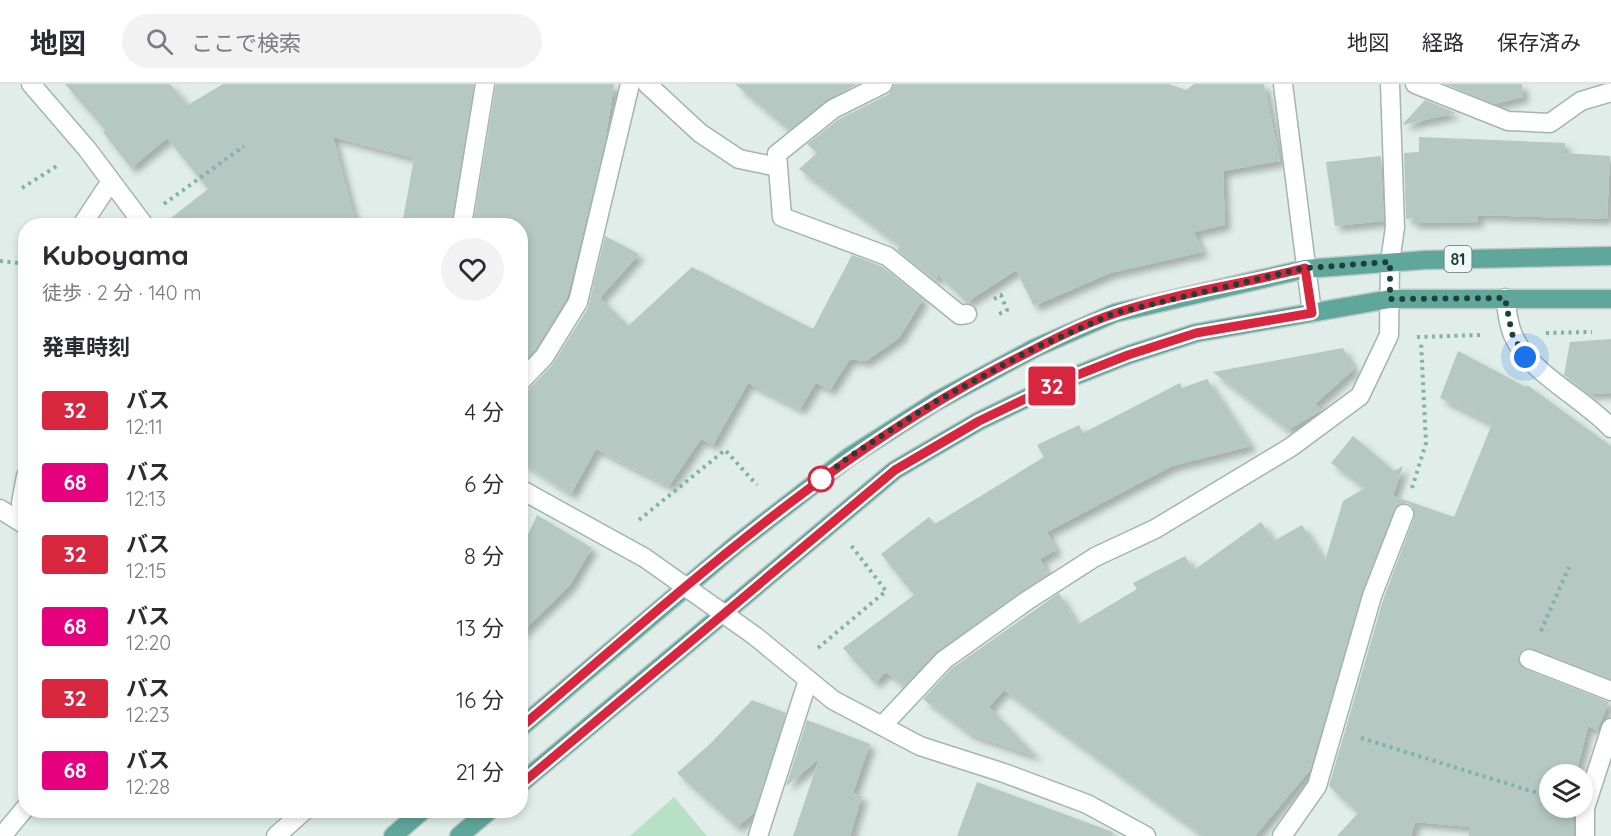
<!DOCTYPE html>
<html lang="ja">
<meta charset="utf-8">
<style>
:root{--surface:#fff;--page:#f2f2f3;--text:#2b2b33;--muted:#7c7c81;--line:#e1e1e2}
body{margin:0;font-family:Quicksand,"Noto Sans JP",sans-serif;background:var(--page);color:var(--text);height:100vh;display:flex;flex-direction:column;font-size:22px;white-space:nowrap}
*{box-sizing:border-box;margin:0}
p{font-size:20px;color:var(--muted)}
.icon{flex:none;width:33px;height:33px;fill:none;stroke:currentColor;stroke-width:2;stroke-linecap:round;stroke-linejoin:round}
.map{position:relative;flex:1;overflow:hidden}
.panel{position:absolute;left:18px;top:134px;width:510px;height:600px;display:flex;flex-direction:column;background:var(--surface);border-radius:24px;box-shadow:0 3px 9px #0003}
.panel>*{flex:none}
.badge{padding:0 12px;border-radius:4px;font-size:21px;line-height:39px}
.tools{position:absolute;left:1539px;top:680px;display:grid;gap:12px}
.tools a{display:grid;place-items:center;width:54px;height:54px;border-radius:50%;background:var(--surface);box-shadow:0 3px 9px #0003;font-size:30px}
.you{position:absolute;width:30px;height:30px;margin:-15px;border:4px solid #fff;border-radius:50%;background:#1a73e8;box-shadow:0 0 0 9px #1a73e833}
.map>.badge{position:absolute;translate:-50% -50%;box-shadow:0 0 0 3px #fff}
h2{padding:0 24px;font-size:22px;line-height:54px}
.round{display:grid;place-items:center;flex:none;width:63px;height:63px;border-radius:32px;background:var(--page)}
.headline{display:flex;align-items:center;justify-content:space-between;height:102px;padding:0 24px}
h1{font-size:28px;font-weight:700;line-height:45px}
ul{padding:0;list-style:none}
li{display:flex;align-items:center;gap:18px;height:72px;padding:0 24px}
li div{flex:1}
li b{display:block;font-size:22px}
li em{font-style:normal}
li .badge{min-width:66px;font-weight:700;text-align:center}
header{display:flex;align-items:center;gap:36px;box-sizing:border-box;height:84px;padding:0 30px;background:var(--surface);border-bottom:2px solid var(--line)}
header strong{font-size:28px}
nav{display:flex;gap:33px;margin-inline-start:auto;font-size:21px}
.search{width:420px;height:54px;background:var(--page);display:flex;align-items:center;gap:15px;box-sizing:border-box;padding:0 21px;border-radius:33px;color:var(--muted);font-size:22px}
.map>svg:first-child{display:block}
.green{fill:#b7e0c6}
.building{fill:#b5c8c2;filter:url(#shadow)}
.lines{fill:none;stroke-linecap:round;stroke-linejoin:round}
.lane-casing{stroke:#a2b5b0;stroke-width:21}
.street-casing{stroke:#a2b5b0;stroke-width:21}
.primary-casing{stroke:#c0c9c8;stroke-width:21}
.path{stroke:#7eb4a7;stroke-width:4;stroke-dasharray:3 4.5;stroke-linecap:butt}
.lane{stroke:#fff;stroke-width:18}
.street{stroke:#fff;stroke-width:18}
.primary{stroke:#60a79b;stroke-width:18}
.street-bridge-casing{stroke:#a2b5b0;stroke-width:21;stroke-linecap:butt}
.street-bridge{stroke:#fff;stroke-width:18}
.line-casing{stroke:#fff;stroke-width:14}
.line{stroke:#d7263d;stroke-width:9}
.walk{stroke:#1f3f39;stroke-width:6;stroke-dasharray:0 10.8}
.stop-dot{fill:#fff;stroke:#d7263d;stroke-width:3}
.labels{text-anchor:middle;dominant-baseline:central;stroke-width:4.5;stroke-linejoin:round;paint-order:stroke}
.shield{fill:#f1f9f6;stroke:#5e7772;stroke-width:1.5}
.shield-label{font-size:16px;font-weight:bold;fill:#1f3f39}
</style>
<header>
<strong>地図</strong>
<div class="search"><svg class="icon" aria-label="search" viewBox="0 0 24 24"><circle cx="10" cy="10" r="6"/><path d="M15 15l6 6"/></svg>ここで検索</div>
<nav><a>地図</a><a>経路</a><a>保存済み</a></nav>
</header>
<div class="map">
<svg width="1611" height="752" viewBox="0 0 1611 752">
<defs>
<filter id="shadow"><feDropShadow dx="5.5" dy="5.5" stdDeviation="3" flood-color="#0004"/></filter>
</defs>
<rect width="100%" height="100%" fill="#e0ede8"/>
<path class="green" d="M 674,713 L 707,752 L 630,752 Z"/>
<path class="building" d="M 65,0 L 170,0 L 188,21 L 223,0 L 474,0 L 451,141 L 402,141 L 414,74 L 333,53 L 356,141 L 162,141 L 208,105 L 167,54 L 131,84 L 103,48 L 105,46 Z
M 496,0 L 614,0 L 605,58 L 567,214 L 535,266 L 520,281 L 520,141 L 473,141 Z
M 735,0 L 858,0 L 826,16 L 789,46 Z
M 894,0 L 1169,0 L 1186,6 L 1194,0 L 1264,0 L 1280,77 L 1223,87 L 1225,141 L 1194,148 L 1203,168 L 1110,189 L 1034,222 L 1016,186 L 967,218 L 938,191 L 935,196 L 897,166 L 900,162 L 799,85 L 817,69 L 807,60 L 839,35 L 889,10 Z
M 1445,0 L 1522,0 L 1523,13 L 1495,20 Z
M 1425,16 L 1456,29 L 1403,41 L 1403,40 Z
M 1419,53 L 1565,59 L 1565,69 L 1610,72 L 1607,135 L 1477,131 L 1478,138 L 1413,139 L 1413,134 L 1406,135 L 1404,69 L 1419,68 Z
M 1381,72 L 1384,137 L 1335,142 L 1326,78 Z
M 605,152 L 639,170 L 600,214 L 628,242 L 692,183 L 813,245 L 852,171 L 881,182 L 923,215 L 899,254 L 866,277 L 850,275 L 830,306 L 816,299 L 800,325 L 748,299 L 713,361 L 701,355 L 669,402 L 596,365 L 571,410 L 520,377 L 520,309 L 528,306 L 552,281 L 588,224 Z
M 1611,255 L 1611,309 L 1589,310 L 1564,291 L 1570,258 Z
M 1343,264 L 1354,285 L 1315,320 L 1322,326 L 1288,346 L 1213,288 Z
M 1458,267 L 1526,303 L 1527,301 L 1611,362 L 1611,595 L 1533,564 L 1522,567 L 1518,576 L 1525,585 L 1609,618 L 1597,646 L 1588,642 L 1576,690 L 1550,690 L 1550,723 L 1572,723 L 1574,752 L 1469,752 L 1469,743 L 1415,738 L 1411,752 L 1337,752 L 1358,729 L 1329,702 L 1383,516 L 1414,434 L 1413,423 L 1408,419 L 1397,421 L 1394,426 L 1362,508 L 1310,686 L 1255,752 L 1203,752 L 1004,606 L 989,623 L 1037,673 L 970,650 L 923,615 L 951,585 L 1059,509 L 1077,541 L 1137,505 L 1133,499 L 1185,472 L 1194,486 L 1261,438 L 1274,457 L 1302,441 L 1325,477 L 1343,417 L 1365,404 L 1331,379 L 1353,352 L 1394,387 L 1403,382 L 1393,412 L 1454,433 L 1492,340 L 1440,314 Z
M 1207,295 L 1251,362 L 1172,382 L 1047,448 L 1056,466 L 1040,475 L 1048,490 L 937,567 L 904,602 L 886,588 L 875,599 L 843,564 L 914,511 L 881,470 L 929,433 L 935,440 L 1044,373 L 1037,361 L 1079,341 L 1083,349 L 1180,299 L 1182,304 Z
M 537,431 L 592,464 L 570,501 L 520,550 L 520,468 Z
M 752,616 L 786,629 L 754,729 L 737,743 L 677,689 L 710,660 Z
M 807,636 L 870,660 L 853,709 L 862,712 L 850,752 L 793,752 L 819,675 L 786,702 Z
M 977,698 L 1113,748 L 1112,752 L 957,752 Z"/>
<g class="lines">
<defs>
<path id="lane" d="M 647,0 L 700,49 L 739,75 L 778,83 L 782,133 L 887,172 L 960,231 L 967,230
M 1415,0 L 1508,37 L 1550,39 L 1581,17 L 1611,8
M 778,83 L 777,70 L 833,25 L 883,0
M 462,141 L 485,0
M 1505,214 C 1507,226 1508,240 1513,251 C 1529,289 1582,313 1611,344
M 520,298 L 544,273 L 578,218
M 0,425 L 25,441
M 1529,575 L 1611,607
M 276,752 L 305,726
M 758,752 L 808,596
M 1282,752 L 1317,702 L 1372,512 L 1404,430
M 1585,752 L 1585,724 L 1611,644"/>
<path id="street" d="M 31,0 L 87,65 L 144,141
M 1283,0 L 1312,229
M 82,141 L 111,97
M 578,218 L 630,0
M 26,392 L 21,419 L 26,442
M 520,405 L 645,474
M 755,552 L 833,616 L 920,662 L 1004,689 L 1087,720 L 1146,752
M 882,642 L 944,576 L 1028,516 L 1095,473 L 1155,445 L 1291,363 L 1360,312 L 1389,251 L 1390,178 L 1395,143 L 1390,0
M 2,752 L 26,723"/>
<path id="primary" d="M 520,644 L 738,459 L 849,373 L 935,318 L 1035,264 L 1115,229 L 1305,185 L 1425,176 L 1611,172
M 520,700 L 895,386 L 979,337 L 1062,297 L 1128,271 L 1196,249 L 1390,215 L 1611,215
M 393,752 L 423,726
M 459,752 L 490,726"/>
</defs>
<use href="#lane" class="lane-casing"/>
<use href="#street" class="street-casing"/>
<use href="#primary" class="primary-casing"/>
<path class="path" d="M 22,104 L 60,80
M 164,120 L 244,62
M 0,177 L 26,180
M 994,215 L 1001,211 L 1007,226 L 995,232
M 1546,249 L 1592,248
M 1417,253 L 1481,251
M 1412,404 L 1426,359 L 1421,257
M 639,436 L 725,366 L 757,401
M 1541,547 L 1569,483
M 818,564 L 886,507 L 850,460
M 1361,654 L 1550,713"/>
<use href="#lane" class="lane"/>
<use href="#street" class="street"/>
<use href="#primary" class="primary"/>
<defs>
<path id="street-bridge" d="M 645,474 L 755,552"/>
</defs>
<use href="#street-bridge" class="street-bridge-casing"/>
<use href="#street-bridge" class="street-bridge"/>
</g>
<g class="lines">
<defs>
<path id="line" d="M 520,644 C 672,515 817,380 994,286 C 1033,266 1074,243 1116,229 C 1177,209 1243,200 1305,184 L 1312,229 L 1196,249 L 1128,271 L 1062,297 L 979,337 L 895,386 L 520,701"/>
</defs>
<use href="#line" class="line-casing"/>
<use href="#line" class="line"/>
<path class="walk" d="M 821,395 L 812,402 L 849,373 L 935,318 L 1035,264 L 1115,229 L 1305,184 L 1390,178 L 1390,215 L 1505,214 L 1512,250 L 1525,273"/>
</g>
<circle class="stop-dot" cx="821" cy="395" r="12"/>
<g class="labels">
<rect class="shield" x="1444.5" y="162" width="27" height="26" rx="4.5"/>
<g class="shield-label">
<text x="1458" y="175">81</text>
</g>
</g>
</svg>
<div class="tools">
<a><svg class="icon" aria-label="layers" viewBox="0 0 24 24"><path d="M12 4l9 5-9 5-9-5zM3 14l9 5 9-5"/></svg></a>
</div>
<div class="you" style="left:1525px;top:273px"></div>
<b class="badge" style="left:1052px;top:302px;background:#d7263d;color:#fff">32</b>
<section class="panel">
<div class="headline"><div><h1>Kuboyama</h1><p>徒歩 · 2 分 · 140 m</p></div><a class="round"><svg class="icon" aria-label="heart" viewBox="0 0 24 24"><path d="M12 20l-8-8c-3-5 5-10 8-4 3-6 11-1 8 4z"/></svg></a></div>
<h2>発車時刻</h2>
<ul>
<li><span class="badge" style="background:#d7263d;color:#fff">32</span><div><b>バス</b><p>12:11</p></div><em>4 分</em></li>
<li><span class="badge" style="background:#e6007e;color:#fff">68</span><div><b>バス</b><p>12:13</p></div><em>6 分</em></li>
<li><span class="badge" style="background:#d7263d;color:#fff">32</span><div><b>バス</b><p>12:15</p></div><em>8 分</em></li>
<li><span class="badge" style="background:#e6007e;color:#fff">68</span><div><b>バス</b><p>12:20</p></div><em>13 分</em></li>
<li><span class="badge" style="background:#d7263d;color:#fff">32</span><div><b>バス</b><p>12:23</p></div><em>16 分</em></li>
<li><span class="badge" style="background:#e6007e;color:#fff">68</span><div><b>バス</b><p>12:28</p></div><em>21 分</em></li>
</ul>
</section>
</div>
